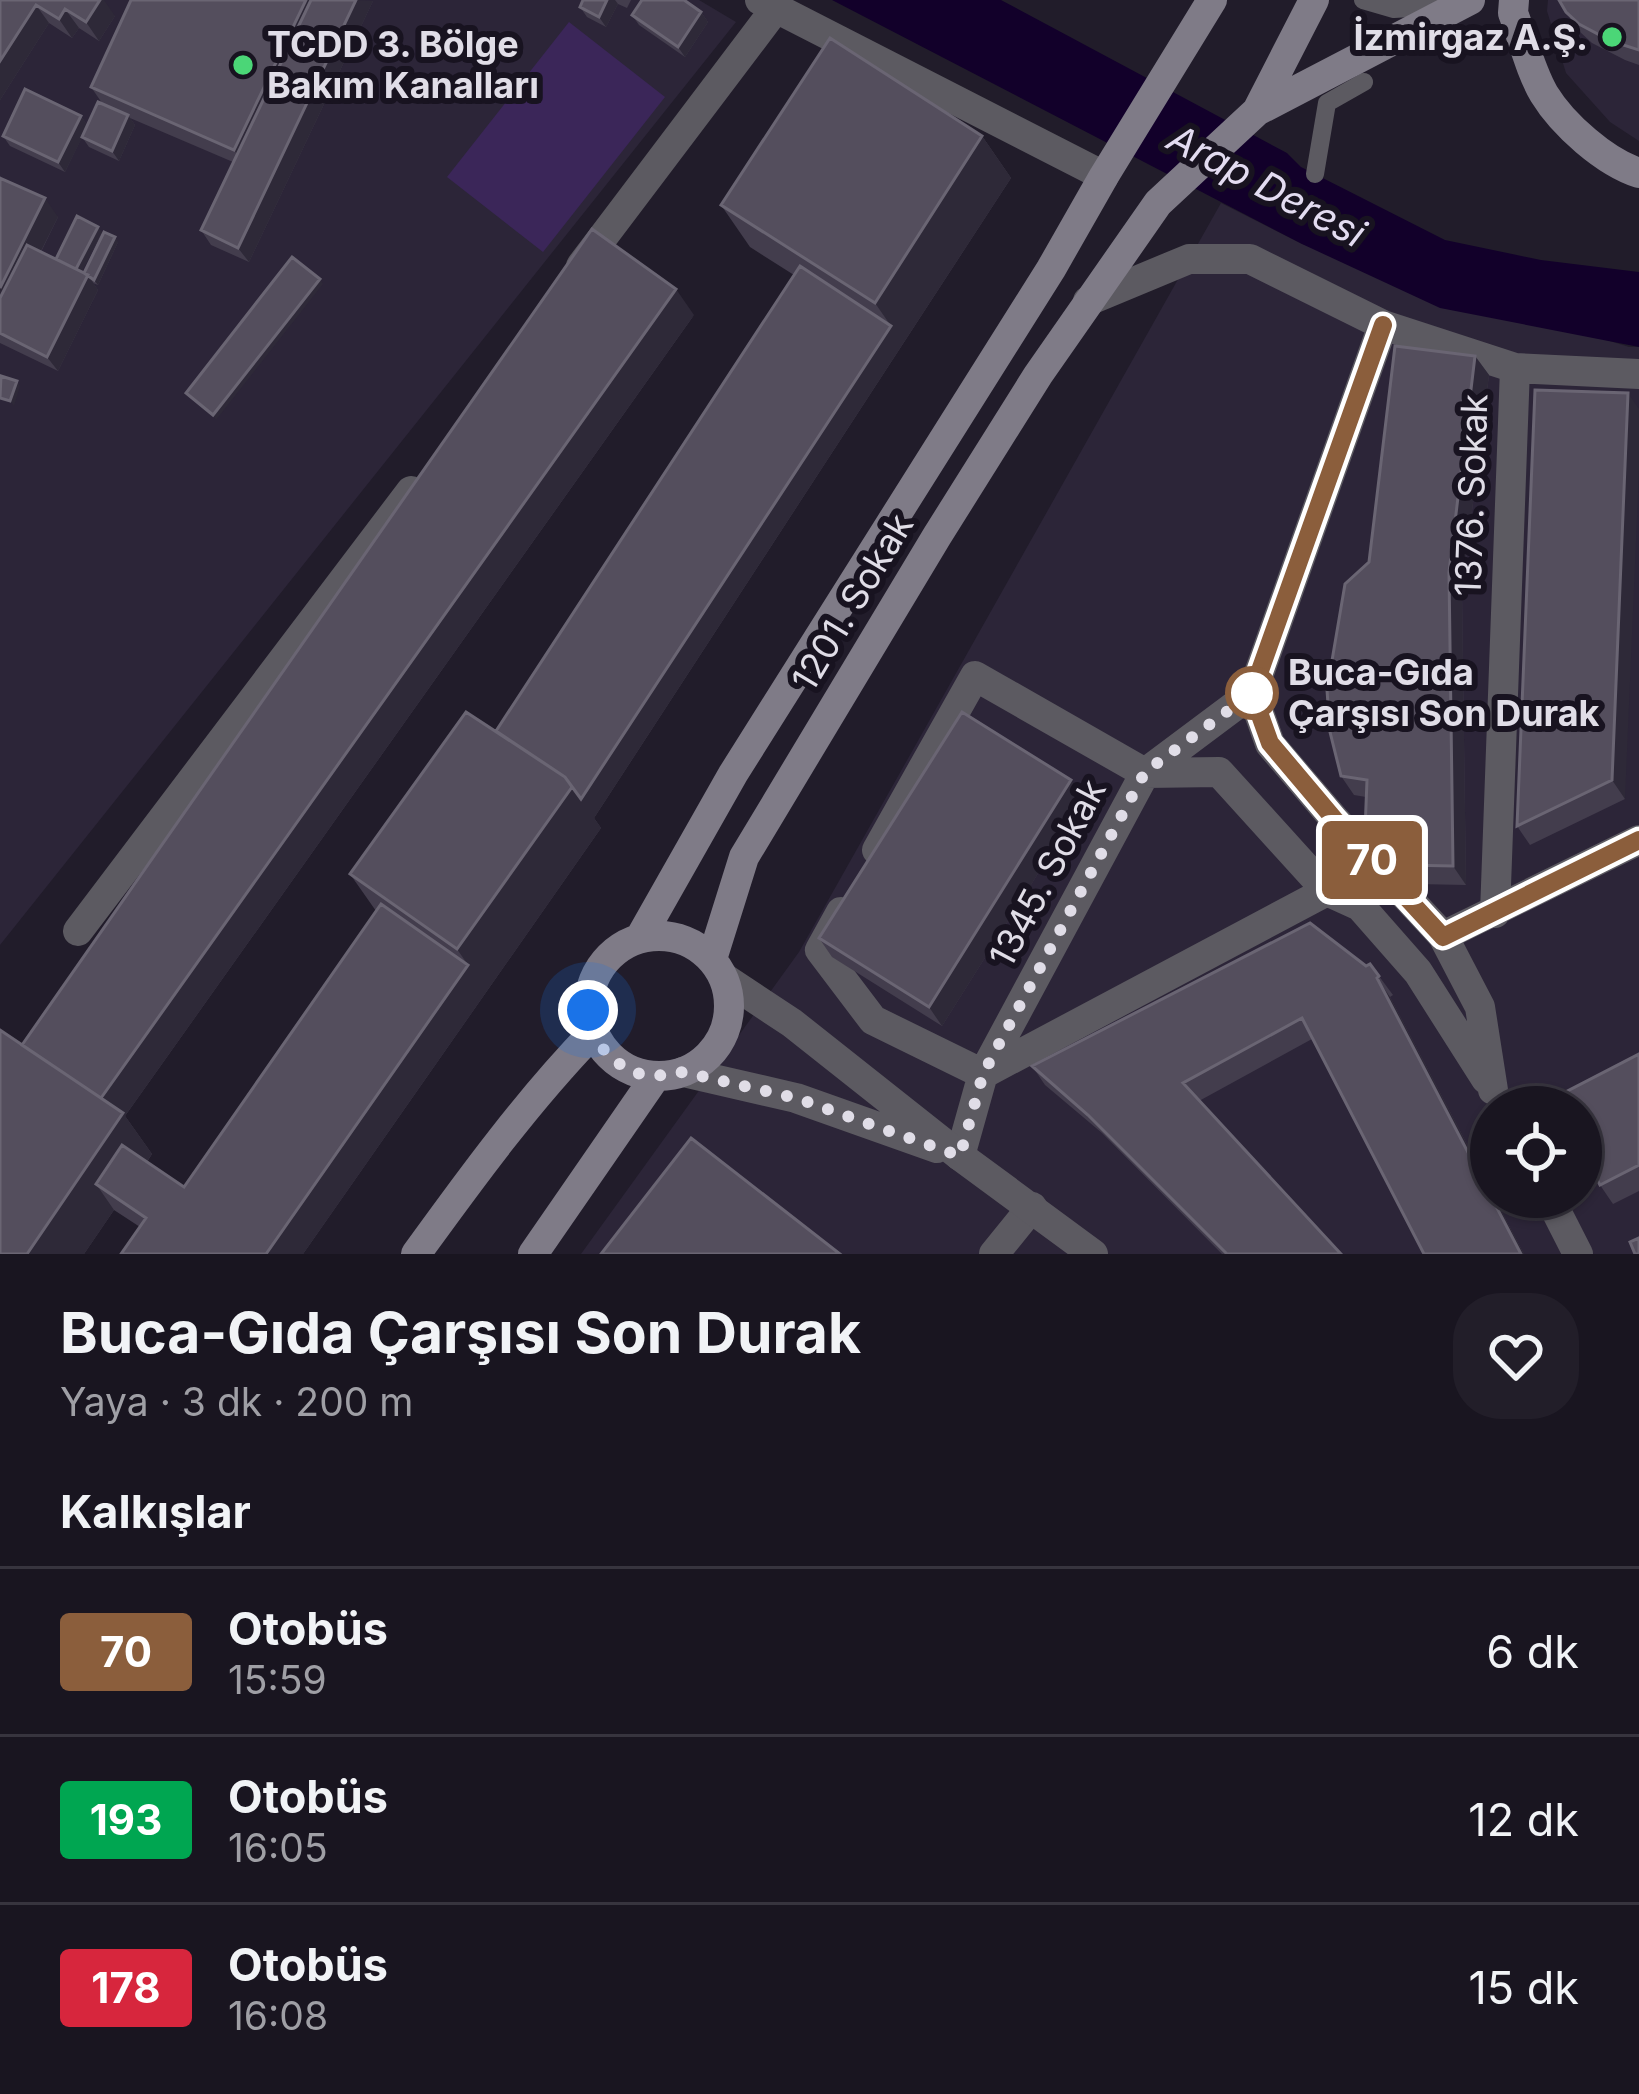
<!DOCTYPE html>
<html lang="tr">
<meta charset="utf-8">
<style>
:root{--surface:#191520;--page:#221e29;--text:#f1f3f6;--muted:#9f9fa5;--line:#37343e}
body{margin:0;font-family:Inter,sans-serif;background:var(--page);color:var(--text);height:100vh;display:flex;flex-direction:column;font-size:45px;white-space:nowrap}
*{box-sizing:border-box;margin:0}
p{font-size:39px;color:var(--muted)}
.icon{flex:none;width:66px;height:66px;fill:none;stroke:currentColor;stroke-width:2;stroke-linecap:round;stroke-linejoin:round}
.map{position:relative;height:1254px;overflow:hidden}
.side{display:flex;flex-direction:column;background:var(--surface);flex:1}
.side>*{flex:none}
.badge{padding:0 24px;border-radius:9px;font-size:42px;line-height:78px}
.buttons{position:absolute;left:1470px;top:1086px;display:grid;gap:24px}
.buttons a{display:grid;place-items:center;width:132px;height:132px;border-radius:50%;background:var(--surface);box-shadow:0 3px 9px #0004,0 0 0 3px var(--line);font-size:60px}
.you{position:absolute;width:60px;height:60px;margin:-30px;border:9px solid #fff;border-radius:50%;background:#1a73e8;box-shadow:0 0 0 18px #1a73e833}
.map>.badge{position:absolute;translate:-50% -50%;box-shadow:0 0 0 6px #fff}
h2{padding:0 60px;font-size:45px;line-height:108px}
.round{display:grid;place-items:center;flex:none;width:126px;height:126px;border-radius:48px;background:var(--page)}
.overview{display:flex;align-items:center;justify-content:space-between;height:204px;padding:0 60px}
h1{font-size:57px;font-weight:700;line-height:90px}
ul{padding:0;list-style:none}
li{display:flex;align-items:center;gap:36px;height:168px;padding:0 60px;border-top:3px solid var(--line)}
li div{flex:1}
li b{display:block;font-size:45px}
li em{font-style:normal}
li .badge{min-width:132px;font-weight:700;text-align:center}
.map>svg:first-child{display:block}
.built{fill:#2c2538;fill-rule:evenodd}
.green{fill:#3b2659}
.water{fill:#12002a}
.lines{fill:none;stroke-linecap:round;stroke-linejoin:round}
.service{stroke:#5c5a61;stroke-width:18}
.minor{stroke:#5c5a61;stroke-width:30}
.tertiary{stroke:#5c5a61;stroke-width:30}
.secondary{stroke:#7f7b87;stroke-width:30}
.wall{fill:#433d4d}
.shaded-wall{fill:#2e2938}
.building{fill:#544e5d;stroke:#6a6573;stroke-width:3}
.line-casing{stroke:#fff;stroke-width:27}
.line{stroke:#8b5e3c;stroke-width:18}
.walk{stroke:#e0dde7;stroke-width:12;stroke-dasharray:0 21.6}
.poi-dot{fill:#4bd677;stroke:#181320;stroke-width:4.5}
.stop-dot{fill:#fff;stroke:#8b5e3c;stroke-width:6}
.labels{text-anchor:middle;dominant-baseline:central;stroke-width:12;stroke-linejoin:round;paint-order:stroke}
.poi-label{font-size:36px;font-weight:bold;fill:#e0dde7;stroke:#181320;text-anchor:end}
.street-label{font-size:36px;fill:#e0dde7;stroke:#181320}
.stop-label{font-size:36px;font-weight:bold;fill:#e0dde7;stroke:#181320;text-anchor:start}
.water-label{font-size:39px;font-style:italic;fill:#e3dcf1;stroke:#181320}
</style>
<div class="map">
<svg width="1639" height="1254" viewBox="0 0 1639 1254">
<rect width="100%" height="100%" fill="#211c2a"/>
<path class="built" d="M 0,0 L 699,0 L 736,22 L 0,945 Z
M 1548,0 L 1639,0 L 1639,141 L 1610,122 L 1566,73 L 1547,11 Z
M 1221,203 L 1302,244 L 1629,347 L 1639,347 L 1639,1254 L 581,1254 L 799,952 ZM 1491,1107 L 1581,1107 L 1581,1197 L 1491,1197 Z"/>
<path class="green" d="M 569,22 L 665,97 L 543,252 L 447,177 Z"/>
<path class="water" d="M 832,0 L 1001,0 L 1287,153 L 1301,167 L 1445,240 L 1541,260 L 1639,272 L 1639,347 L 1440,308 L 1302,244 Z"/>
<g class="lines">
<path class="service" d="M 1363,0 L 1394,9 L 1441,6
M 1315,174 L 1327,103 L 1364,82"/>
<path class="minor" d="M 760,0 L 1104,176
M 581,266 L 776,8
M 1088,301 L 1189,259 L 1250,259 L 1383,325 L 1515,368 L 1639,374
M 1383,325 L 1252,693 L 1270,744 L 1335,820 L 1443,936 L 1480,1007 L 1493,1090
M 1145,773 L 1219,772 L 1327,891 L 1360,906 L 1418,972 L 1486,1079
M 877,850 L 975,676 L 1145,773
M 841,912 L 820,950 L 873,1020 L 983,1074 L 1327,891 L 1390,880
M 1495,913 L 1515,368
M 78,931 L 411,491
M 1443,936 L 1639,840
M 960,1156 L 983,1074 L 1145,773 L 1252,693
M 1549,1197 L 1578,1254
M 994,1254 L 1032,1207"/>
<path class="tertiary" d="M 724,978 L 792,1023 L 960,1156 L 1093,1254
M 683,1072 L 796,1098 L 937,1148"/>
<path class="secondary" d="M 1514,0 L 1513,13 C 1523,39 1530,70 1544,94 C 1563,125 1605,162 1639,173
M 1257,111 L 1470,0
M589 1006a70 70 0 1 1 140 0a70 70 0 1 1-140 0Z
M 640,938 L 733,774 L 1051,269 L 1104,176 L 1212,0
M 712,959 L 744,857 L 937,536 L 1038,375 L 1158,203 L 1257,111 L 1314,0
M 416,1254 C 471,1178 528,1100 593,1033
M 533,1254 L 656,1076"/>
</g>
<path class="wall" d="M 0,0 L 115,16 L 99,41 L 79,28 L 72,38 L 49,23 L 0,100 Z
M 583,0 L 631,0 L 627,8 L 618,4 L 606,27 L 587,17 L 580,7 Z
M 1639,0 L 1639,65 L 1625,60 L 1592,43 L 1579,31 L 1566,12 Z
M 373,1 L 249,262 L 211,245 L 201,230 L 233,162 L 130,118 L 135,125 L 119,161 L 89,147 L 82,137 L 65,172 L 10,146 L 3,136 L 81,116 L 87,125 L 102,103 L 91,87 Z
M 701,12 L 708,22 L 685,57 L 639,25 L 632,15 Z
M 982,136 L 1011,178 L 594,818 L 601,828 L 303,1254 L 121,1254 L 140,1227 L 114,1210 L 84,1254 L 22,1045 L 694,315 L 125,1116 L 152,1154 L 147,1162 L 184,1187 L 376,911 L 350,874 L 496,731 L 794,275 L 750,247 L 721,205 Z
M 0,178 L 58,217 L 41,252 L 56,259 L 102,232 L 81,272 L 84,273 L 118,242 L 98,285 L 93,283 L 98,290 L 58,371 L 0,343 Z
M 1475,356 L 1489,375 L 1462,591 L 1466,885 L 1416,884 L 1403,865 L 1403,851 L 1378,850 L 1365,831 L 1366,797 L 1354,795 L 1341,776 Z
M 1535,390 L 1625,799 L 1530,845 L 1517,826 Z
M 1085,799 L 942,1026 L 832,957 L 819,938 Z
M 1370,964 L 1393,995 L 1390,997 L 1491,1190 L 1491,1197 L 1494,1197 L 1524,1254 L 1424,1254 L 1312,1039 L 1199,1101 L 1341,1254 L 1222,1254 L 1102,1133 L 1045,1085 L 1032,1066 Z
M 1639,1054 L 1639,1191 L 1613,1204 L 1600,1185 Z"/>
<path class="shaded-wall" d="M 100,0 L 104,0 L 115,16 L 99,41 L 86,22 Z
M 306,0 L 328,0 L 248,169 L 234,150 Z
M 356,0 L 373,1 L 249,262 L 238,248 Z
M 607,0 L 615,0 L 618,4 L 606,27 L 599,17 Z
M 36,5 L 49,23 L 0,100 L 0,61 Z
M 65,9 L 79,28 L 72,38 L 59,19 Z
M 701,12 L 708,22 L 685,57 L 678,47 Z
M 128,115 L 135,125 L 119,161 L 112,151 Z
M 81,116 L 88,126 L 65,172 L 58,162 Z
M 982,136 L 1011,178 L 594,818 L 601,828 L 303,1254 L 266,1254 L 468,965 L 457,949 L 891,326 L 875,303 Z
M 45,198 L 58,217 L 0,333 L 0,288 Z
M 98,227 L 102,232 L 80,275 L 76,270 Z
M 115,237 L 118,242 L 98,285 L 94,280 Z
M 88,275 L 98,290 L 58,371 L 47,357 Z
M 320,279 L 323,284 L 216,420 L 213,415 Z
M 676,289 L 694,315 L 125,1116 L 152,1154 L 120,1201 L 96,1184 L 114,1210 L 84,1254 L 27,1254 L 97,1104 Z
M 1475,356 L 1489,375 L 1462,591 L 1466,885 L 1453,866 L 1449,572 Z
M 17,381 L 20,386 L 14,406 L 10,401 Z
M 1628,393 L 1639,409 L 1639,470 L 1625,799 L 1612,780 Z
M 1071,780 L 1085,799 L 942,1026 L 929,1007 Z
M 1377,978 L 1390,997 L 1491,1190 L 1491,1197 L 1494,1197 L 1524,1254 L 1521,1254 Z"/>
<path class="building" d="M 0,0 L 100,0 L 86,22 L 65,9 L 59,19 L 36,5 L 0,61 Z
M 131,0 L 306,0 L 234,150 L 91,87 Z
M 311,0 L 356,0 L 238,248 L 201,230 Z
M 583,0 L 607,0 L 599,17 L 580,7 Z
M 642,0 L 684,0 L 701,12 L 678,47 L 632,15 Z
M 1559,0 L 1639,0 L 1639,50 L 1611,41 L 1579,24 L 1566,12 Z
M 830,38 L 982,136 L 875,303 L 721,205 Z
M 25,89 L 81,116 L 58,162 L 3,136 Z
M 98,102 L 128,115 L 112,151 L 82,137 Z
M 0,178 L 45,198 L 0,288 Z
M 77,216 L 98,227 L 76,269 L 56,259 Z
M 592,229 L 676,289 L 101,1098 L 22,1045 Z
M 104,232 L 115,237 L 94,280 L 84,273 Z
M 27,245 L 88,275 L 47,357 L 0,333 L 0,298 Z
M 292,257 L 320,279 L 213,415 L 186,393 Z
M 800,266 L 891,326 L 581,799 L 565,777 L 496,731 Z
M 1395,346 L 1475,356 L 1449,572 L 1453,866 L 1403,865 L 1404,832 L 1365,831 L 1367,780 L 1341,776 L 1330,732 L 1327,690 L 1345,584 L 1369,562 Z
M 1,376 L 17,381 L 10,401 L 0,398 Z
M 1535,390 L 1628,393 L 1612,780 L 1517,826 Z
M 466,712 L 565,777 L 572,787 L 457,949 L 350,874 Z
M 962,712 L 1071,780 L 929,1007 L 819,938 Z
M 381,904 L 468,965 L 266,1254 L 121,1254 L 146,1218 L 96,1184 L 122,1145 L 184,1187 Z
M 1310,923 L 1366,966 L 1370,964 L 1379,976 L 1377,978 L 1521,1254 L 1424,1254 L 1302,1018 L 1183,1083 L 1341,1254 L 1227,1254 L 1088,1115 L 1032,1066 Z
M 0,1030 L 123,1113 L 27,1254 L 0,1254 Z
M 1639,1054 L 1639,1165 L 1600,1185 L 1581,1150 L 1581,1107 L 1558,1107 L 1554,1098 Z
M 691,1138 L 840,1254 L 601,1254 Z
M 1639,1238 L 1639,1254 L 1635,1254 L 1630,1242 Z"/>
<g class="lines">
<defs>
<path id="line" d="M 1383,325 L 1252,693 L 1270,743 L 1335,820 L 1443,937 L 1639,840"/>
</defs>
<use href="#line" class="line-casing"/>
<use href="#line" class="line"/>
<path class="walk" d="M 588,1010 L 593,1033 L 604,1050 L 618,1063 L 636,1073 L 656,1076 L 683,1072 L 796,1098 L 960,1156 L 983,1074 L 1145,772 L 1252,693"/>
</g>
<g class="poi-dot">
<circle cx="1612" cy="37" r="12"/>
<circle cx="243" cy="65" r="12"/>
</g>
<circle class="stop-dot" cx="1252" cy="693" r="24"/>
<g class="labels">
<g class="poi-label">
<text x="1588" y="37">İzmirgaz A.Ş.</text>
<text x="267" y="44" text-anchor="start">TCDD 3. Bölge<tspan x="267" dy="41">Bakım Kanalları</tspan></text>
</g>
<g class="street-label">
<text transform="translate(1471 495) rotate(-88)">1376. Sokak</text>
<text transform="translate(852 602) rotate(-59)">1201. Sokak</text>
<text transform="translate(1047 873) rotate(-62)">1345. Sokak</text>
</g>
<g class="stop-label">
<text x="1288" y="672">Buca-Gıda<tspan x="1288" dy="41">Çarşısı Son Durak</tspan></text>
</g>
<g class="water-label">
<text transform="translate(1267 185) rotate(28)">Arap Deresi</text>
</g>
</g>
</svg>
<div class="buttons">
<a><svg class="icon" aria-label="locate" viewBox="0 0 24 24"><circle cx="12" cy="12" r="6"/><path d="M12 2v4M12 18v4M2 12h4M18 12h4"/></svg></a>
</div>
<div class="you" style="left:588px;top:1010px"></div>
<b class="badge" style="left:1372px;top:860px;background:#8b5e3c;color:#fff">70</b>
</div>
<section class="side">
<div class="overview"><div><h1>Buca-Gıda Çarşısı Son Durak</h1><p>Yaya · 3 dk · 200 m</p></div><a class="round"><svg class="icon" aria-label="heart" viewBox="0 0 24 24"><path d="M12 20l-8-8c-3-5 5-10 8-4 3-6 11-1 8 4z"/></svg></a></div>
<h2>Kalkışlar</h2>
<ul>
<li><span class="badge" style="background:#8b5e3c;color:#fff">70</span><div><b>Otobüs</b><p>15:59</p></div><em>6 dk</em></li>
<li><span class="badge" style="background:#00a651;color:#fff">193</span><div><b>Otobüs</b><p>16:05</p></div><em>12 dk</em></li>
<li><span class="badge" style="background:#d7263d;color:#fff">178</span><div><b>Otobüs</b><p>16:08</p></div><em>15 dk</em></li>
</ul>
</section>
